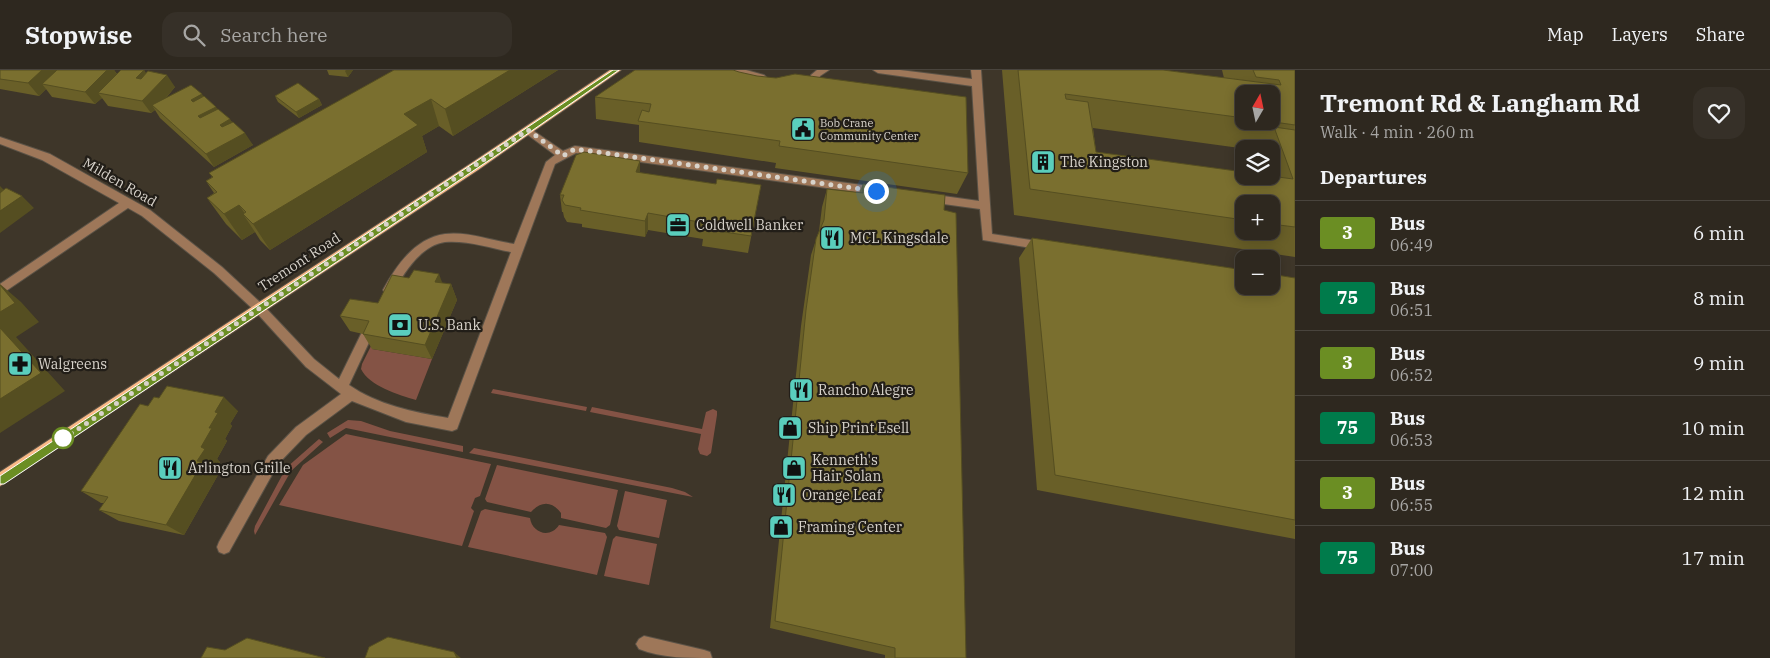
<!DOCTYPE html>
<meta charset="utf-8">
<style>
:root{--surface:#2e281f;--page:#363028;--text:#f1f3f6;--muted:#a7a6a4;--line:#49443d}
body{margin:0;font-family:"IBM Plex Serif",serif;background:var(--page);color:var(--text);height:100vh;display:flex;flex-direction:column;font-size:19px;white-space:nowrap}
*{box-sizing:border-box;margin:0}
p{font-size:16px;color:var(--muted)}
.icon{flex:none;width:28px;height:28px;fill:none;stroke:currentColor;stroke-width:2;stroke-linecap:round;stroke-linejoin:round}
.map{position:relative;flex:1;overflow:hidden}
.panel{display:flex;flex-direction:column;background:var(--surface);width:475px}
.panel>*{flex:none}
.badge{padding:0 10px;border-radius:4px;font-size:18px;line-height:32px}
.needle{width:32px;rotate:9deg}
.fabs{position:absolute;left:1235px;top:15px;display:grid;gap:10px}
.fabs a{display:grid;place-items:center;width:45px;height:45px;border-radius:10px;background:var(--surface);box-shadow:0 2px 12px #0003,0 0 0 1px var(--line);font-size:25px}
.you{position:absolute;width:25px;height:25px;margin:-12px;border:4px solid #fff;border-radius:50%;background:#1a73e8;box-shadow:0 0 0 8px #1a73e833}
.map>.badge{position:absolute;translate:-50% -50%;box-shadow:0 0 0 2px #fff}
h2{padding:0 25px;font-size:19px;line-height:45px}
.round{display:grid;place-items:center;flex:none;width:52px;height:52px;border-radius:15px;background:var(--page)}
.summary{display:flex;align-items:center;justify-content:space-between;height:85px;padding:0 25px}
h1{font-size:24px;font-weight:800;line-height:38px}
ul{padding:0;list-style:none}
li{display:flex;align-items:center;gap:15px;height:65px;padding:0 25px;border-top:1px solid var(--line)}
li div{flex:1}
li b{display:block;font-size:19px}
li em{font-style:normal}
li .badge{min-width:55px;font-weight:700;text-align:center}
header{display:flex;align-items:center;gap:30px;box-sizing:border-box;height:70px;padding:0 25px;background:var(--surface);border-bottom:1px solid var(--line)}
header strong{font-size:24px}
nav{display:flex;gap:28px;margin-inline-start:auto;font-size:18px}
.search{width:350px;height:45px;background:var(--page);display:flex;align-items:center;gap:12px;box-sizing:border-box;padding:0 18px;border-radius:15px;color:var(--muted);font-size:19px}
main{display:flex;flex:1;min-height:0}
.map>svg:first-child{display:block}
.green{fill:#845345}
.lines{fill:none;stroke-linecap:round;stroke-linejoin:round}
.minor-casing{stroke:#5a5246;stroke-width:2}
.major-casing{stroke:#5a5246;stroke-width:2}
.minor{fill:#9e7759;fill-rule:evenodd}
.major{fill:#f9b987;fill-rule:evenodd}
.wall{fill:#695f28;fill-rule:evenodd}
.shaded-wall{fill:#554e21}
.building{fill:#7a6f2f;stroke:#554e21}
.line{fill:#6b8e23;stroke:#fff}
.walk{stroke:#d8d3cb;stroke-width:5;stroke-dasharray:0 9}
.stop-dot{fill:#fff;stroke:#6b8e23;stroke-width:2.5}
.labels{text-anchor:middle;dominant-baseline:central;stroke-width:4.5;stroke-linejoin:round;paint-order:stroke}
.far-poi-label{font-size:11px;fill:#d8d3cb;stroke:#221e18;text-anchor:start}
.poi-label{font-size:14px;fill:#d8d3cb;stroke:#221e18;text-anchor:start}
.street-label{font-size:14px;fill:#d8d3cb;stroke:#221e18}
</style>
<header>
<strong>Stopwise</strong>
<div class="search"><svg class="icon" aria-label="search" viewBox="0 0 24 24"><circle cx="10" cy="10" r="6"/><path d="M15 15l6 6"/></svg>Search here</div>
<nav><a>Map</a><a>Layers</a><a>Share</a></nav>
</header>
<main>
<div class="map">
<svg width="1295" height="588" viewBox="0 0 1295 588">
<rect width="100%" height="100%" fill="#3e3629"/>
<path class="green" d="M 376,266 L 372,279 L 432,289 L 416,330 C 399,325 369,316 361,299 L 362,294 Z
M 493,319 L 587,337 L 586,341 L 491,323 Z
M 592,337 L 702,359 L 706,342 L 713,339 L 717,341 L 717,345 L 711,383 L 707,386 L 700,384 L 698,379 L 701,364 L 590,342 Z
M 348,350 L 361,351 L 390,361 L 463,376 L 463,382 L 346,358 L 330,368 L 327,363 Z
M 346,364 L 491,394 L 480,426 L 475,428 L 471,438 L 474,441 L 462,476 L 279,435 L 303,395 Z
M 319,369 L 323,372 L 291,401 L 255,465 L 254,461 L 255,456 L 286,398 Z
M 474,378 L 672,418 L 685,422 L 693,427 L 469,383 Z
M 497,395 L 618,420 L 610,455 L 606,458 L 561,448 L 561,443 C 552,431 541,431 531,442 L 487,432 L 485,429 Z
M 625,421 L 667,430 L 659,468 L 619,460 L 617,456 Z
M 485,439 L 530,448 C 532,463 550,469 559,455 L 605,463 L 607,467 L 597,505 L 468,477 L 481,441 Z
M 616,466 L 657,474 L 649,515 L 604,506 L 613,469 Z"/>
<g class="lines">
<defs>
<path id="minor" d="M 730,0 L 746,0 L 764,5 L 766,7 L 761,10 L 732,2 Z
M 817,0 L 829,0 L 820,6 L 817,17 L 811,17 L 809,15 L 811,5 Z
M 873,0 L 900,0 L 972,9 L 971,0 L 981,0 L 992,164 L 1044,172 L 1050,176 L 1048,179 L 1044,180 L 983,170 L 980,139 L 929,132 L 924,128 L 929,124 L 979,131 L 972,16 L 878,3 Z
M 528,57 L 563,81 L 575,76 L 877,117 L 882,121 L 877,125 L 576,83 L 555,94 L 457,359 L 452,361 L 406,352 L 352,331 L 306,365 L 278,394 L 229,482 L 224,484 L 219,482 L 217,477 L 219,472 L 268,386 L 296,357 L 341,324 L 306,297 L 255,241 L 214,203 L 142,146 L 128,138 L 0,225 L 0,214 L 119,133 L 42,90 L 0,74 L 0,67 L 50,84 L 150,140 L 222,197 L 263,235 L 314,289 L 339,309 L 362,262 L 370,262 L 372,266 L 349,315 C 378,335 413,342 448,348 L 511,182 C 491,178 466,170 445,172 C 421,175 403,204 393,223 L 385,223 L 383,220 C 396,196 415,168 445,164 C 467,161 493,171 514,174 L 546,92 L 555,85 L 524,62 L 523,60 Z
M 644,566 L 704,580 L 710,582 L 712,588 C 687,588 662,588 639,579 L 636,574 L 639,569 Z"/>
<path id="major" d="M 610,0 L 621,0 L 478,100 L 0,416 L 0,402 L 470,94 Z"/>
</defs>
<use href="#minor" class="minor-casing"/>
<use href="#major" class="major-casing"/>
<use href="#minor" class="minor"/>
<use href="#major" class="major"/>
</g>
<path class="wall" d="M 0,0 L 114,0 L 117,4 L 144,0 L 146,4 L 175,17 L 166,28 L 203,26 L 232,52 L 253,75 L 214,97 L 160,48 L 155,40 L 151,43 L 108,36 L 102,28 L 95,34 L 52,27 L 46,19 L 39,26 L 0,19 Z
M 327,0 L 353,0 L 348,7 L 329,5 Z
M 394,0 L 558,0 L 453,66 L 439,56 L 422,66 L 427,82 L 270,180 L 260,170 L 255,162 L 242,170 L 226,154 L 207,128 L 214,123 L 206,111 L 212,107 L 209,103 Z
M 635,0 L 968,103 L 957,124 L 775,98 L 776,93 L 639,72 L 639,55 L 596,49 L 595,27 Z
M 1002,0 L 1163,0 L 1224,8 L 1222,0 L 1295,0 L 1295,187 L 1014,145 ZM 1244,24 L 1271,51 L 1244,51 ZM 1093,58 L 1247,79 L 1271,79 L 1271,106 L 1096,82 ZM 1244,134 L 1271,134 L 1271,161 L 1244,161 Z
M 275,26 L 319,29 L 322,35 L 299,48 L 278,32 Z
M 640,91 L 640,103 L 716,114 L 761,115 L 748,183 L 702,176 L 703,169 L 648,160 L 645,167 L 582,157 L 582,154 L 567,152 L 564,147 L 563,142 L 562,142 L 560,125 Z
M 863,114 L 944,140 L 966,588 L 885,588 L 885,585 L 770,558 L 801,256 L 811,185 L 819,161 L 822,137 L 827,119 L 859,123 Z
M 1032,168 L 1295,208 L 1295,469 L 1037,420 L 1019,188 Z
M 443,213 L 451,214 L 457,230 L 432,289 L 372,279 L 363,264 L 350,261 L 340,246 L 378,233 Z
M 148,336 L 238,341 L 230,354 L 232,356 L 225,369 L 227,371 L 217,389 L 220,392 L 214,401 L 218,405 L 184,465 L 119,451 L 99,440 L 104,433 L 101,433 L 81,421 Z"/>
<path class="shaded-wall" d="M 42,0 L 65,0 L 42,14 L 46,19 L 39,26 L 28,13 Z
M 107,0 L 114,0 L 120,9 L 98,23 L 102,28 L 95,34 L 85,22 Z
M 144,0 L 152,13 L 136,8 Z
M 346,0 L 353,0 L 348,7 L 345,1 Z
M 510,0 L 558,0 L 453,66 L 445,39 Z
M 167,5 L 175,17 L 156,39 L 152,35 L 155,40 L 151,43 L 142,31 Z
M 202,24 L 210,37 L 199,43 L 191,30 Z
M 319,29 L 322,35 L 299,48 L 296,42 Z
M 431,29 L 439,56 L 422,66 L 427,82 L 270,180 L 253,154 L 404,44 Z
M 216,37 L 224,49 L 206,59 L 198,46 Z
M 230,49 L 238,62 L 227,67 L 220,55 Z
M 245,63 L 253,75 L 214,97 L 206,84 Z
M 640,91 L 640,108 L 636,102 Z
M 0,116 L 9,125 L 0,130 Z
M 22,126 L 34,138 L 0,163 L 0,141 Z
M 239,135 L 250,151 L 243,144 L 255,162 L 242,170 L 224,144 Z
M 648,143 L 648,160 L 645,167 L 645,151 Z
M 439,204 L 445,220 L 435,212 Z
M 0,214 L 21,232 L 39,252 L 16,267 L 65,321 L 0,363 Z
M 451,214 L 457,230 L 432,289 L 425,275 Z
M 224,327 L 238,341 L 230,354 L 232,356 L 225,369 L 227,371 L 217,389 L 220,392 L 214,401 L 218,405 L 184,465 L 166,455 L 197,391 L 201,377 L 215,342 Z
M 454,582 L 461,588 L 457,588 Z"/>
<path class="building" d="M 0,0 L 42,0 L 28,13 L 0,9 Z
M 57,0 L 107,0 L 85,22 L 42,14 Z
M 121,0 L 144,0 L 136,8 L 141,9 L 148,1 L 167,5 L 142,31 L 98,23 Z
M 394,0 L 510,0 L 445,39 L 431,29 L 404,44 L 418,55 L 253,154 L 243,144 L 246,142 L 239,135 L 224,144 L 207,128 L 217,122 L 206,111 L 213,107 L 209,103 Z
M 635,0 L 733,0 L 739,2 L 757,6 L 776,8 L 795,4 L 966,27 L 968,103 L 779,76 L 780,71 L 638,51 L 642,40 L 649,42 L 651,34 L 595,27 Z
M 1018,0 L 1163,0 L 1281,15 L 1279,10 L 1256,7 L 1253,0 L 1295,0 L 1295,55 L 1267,51 L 1271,51 L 1271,24 L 1244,24 L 1244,48 L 1065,24 L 1066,29 L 1088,32 L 1096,82 L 1244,102 L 1244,106 L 1271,106 L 1293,109 L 1274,57 L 1295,60 L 1295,157 L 1271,154 L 1271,134 L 1244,134 L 1244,150 L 1030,119 Z
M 298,13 L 319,29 L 296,42 L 275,26 Z
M 191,15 L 202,24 L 191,30 L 193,32 L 204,26 L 216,37 L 198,46 L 200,48 L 218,39 L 230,49 L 220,55 L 222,57 L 233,52 L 245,63 L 206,84 L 152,35 Z
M 584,82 L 640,91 L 636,102 L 716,114 L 717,109 L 761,115 L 751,166 L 704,159 L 705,153 L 648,143 L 645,151 L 580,140 L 581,138 L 565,135 L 562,130 L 564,125 L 560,125 L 576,85 Z
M 863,114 L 945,125 L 944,140 L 956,143 L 966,588 L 895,588 L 895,578 L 775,551 L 806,240 L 816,169 L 824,150 L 827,119 L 863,123 Z
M 6,118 L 22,126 L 0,141 L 0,123 Z
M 1032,168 L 1244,200 L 1244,216 L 1271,216 L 1271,204 L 1295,208 L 1295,450 L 1055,405 Z
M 414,200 L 439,204 L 435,212 L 451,214 L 425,275 L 363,264 L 369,251 L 340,246 L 350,229 L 378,233 L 392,205 L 409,208 Z
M 0,215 L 15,233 L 0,242 Z
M 0,258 L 41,303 L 0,329 Z
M 167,316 L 224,327 L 215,342 L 218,343 L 209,358 L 212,358 L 201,377 L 205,379 L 197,391 L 203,392 L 166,455 L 99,440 L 108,427 L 81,421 L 140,334 L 148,336 L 154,327 L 159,328 Z
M 388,567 L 454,582 L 457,588 L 365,588 L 369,577 Z
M 247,568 L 325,588 L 201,588 L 207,577 L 225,580 Z"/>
<path class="line" d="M 613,0 L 619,0 L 500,83 L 4,414 L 0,414 L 0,406 L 495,79 Z"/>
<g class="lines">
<path class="walk" d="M 63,368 L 60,371 L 528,60 L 563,86 L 575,79 L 876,121"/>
</g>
<defs>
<symbol id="civic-square" viewBox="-11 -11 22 22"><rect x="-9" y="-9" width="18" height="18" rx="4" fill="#5acebd" stroke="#221e18"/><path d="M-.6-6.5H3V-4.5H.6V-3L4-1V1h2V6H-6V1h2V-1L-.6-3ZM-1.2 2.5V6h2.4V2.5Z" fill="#111"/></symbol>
<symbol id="building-square" viewBox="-11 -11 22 22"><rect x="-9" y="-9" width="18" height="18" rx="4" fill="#5acebd" stroke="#221e18"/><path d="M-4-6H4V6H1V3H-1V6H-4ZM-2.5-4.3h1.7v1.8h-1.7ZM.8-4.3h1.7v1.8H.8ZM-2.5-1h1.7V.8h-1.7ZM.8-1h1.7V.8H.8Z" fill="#111"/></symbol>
<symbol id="office-square" viewBox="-11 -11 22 22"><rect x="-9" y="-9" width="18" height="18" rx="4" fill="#5acebd" stroke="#221e18"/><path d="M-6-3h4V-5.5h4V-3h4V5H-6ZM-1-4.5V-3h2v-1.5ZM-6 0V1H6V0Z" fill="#111"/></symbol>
<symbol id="restaurant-square" viewBox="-11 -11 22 22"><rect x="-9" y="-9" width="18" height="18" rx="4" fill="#5acebd" stroke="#221e18"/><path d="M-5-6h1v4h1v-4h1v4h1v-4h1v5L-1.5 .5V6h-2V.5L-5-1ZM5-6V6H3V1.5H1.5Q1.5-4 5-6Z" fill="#111"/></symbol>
<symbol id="bank-square" viewBox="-11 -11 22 22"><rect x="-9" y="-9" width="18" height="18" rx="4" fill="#5acebd" stroke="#221e18"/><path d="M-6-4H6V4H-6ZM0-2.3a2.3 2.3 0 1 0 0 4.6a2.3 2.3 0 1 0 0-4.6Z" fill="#111"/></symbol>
<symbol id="pharmacy-square" viewBox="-11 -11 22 22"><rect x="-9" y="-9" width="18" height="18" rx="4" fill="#5acebd" stroke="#221e18"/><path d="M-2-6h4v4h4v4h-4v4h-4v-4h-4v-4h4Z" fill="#111"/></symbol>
<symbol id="shop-square" viewBox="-11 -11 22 22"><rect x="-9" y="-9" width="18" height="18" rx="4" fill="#5acebd" stroke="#221e18"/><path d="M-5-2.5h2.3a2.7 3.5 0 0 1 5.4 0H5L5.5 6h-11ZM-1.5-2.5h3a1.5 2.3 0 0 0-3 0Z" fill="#111"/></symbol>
</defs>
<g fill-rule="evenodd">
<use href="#civic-square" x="789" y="45" width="28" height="28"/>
<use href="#building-square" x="1029" y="78" width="28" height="28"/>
<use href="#office-square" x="664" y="141" width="28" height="28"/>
<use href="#restaurant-square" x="818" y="154" width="28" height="28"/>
<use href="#bank-square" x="386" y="241" width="28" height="28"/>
<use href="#pharmacy-square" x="6" y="280" width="28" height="28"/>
<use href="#restaurant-square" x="787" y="306" width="28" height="28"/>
<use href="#shop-square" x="776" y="344" width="28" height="28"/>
<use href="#restaurant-square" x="156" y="384" width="28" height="28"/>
<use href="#shop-square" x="780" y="384" width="28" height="28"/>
<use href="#restaurant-square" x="770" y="411" width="28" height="28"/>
<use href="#shop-square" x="767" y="443" width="28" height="28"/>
</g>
<circle class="stop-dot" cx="63" cy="368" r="10"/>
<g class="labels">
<g class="far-poi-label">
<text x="820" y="53">Bob Crane<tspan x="820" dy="13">Community Center</tspan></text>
</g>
<g class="poi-label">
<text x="1060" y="92">The Kingston</text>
<text x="696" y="155">Coldwell Banker</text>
<text x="850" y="168">MCL Kingsdale</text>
<text x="418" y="255">U.S. Bank</text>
<text x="38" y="294">Walgreens</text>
<text x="818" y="320">Rancho Alegre</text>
<text x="808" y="358">Ship Print Esell</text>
<text x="812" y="390">Kenneth's<tspan x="812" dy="16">Hair Solan</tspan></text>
<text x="188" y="398">Arlington Grille</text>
<text x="802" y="425">Orange Leaf</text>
<text x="798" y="457">Framing Center</text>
</g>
<g class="street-label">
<text transform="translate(120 112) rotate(30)">Milden Road</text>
<text transform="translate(299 192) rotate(-33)">Tremont Road</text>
</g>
</g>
</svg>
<div class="fabs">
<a><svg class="needle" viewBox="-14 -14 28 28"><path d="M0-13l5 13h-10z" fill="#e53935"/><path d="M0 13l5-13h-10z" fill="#a7a6a4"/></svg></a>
<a><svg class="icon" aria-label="layers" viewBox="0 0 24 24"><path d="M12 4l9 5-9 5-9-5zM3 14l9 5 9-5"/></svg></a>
<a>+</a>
<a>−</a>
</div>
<div class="you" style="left:876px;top:121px"></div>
</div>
<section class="panel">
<div class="summary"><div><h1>Tremont Rd &amp; Langham Rd</h1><p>Walk · 4 min · 260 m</p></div><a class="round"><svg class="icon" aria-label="heart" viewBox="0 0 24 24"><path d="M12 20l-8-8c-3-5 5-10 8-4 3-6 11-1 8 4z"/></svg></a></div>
<h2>Departures</h2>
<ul>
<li><span class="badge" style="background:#6b8e23;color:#fff">3</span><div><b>Bus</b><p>06:49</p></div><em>6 min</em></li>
<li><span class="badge" style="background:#007b4b;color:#fff">75</span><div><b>Bus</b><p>06:51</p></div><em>8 min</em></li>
<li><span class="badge" style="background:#6b8e23;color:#fff">3</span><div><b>Bus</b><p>06:52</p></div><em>9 min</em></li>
<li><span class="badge" style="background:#007b4b;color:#fff">75</span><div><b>Bus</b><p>06:53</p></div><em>10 min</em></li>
<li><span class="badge" style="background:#6b8e23;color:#fff">3</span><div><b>Bus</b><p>06:55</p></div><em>12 min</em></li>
<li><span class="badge" style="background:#007b4b;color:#fff">75</span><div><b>Bus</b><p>07:00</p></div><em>17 min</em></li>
</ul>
</section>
</main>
